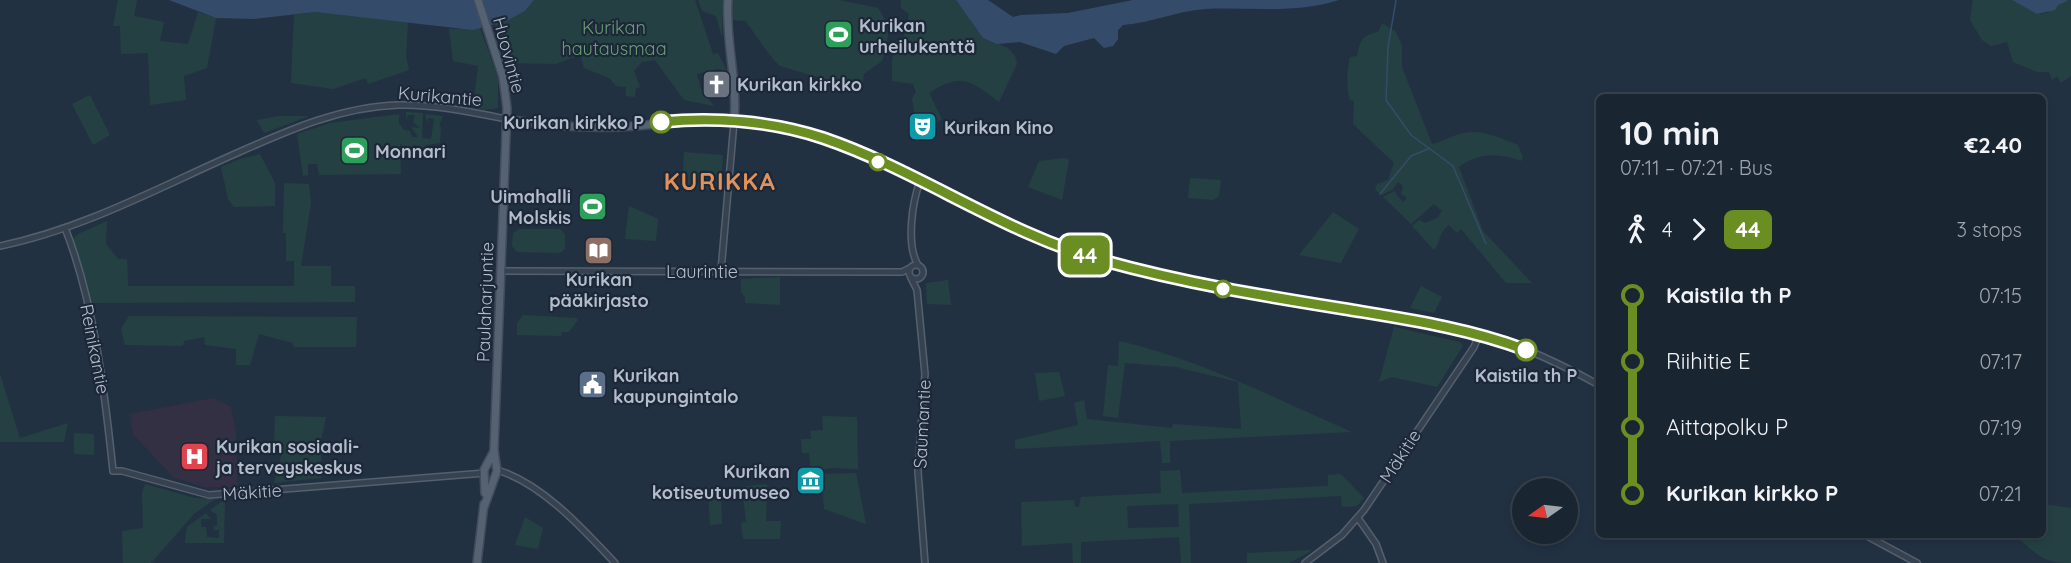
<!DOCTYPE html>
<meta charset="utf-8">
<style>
:root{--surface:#1a2532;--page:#232d3a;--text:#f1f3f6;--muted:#9fa5ac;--line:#38424d}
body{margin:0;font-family:Quicksand,sans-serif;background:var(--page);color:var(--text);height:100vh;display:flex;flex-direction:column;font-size:22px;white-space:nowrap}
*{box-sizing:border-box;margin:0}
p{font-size:20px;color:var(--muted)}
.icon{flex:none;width:33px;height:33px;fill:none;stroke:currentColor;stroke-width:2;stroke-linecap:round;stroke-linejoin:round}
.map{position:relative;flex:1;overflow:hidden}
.details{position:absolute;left:1596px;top:94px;width:450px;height:444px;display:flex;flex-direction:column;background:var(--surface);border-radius:9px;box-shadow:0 3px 9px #0003,0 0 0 2px var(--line)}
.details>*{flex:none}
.badge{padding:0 12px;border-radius:9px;font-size:21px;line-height:39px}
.needle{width:39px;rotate:256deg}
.buttons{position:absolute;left:1512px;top:478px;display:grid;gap:12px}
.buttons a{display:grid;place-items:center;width:66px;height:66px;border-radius:50%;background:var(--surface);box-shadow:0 3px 9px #0003,0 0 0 2px var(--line);font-size:30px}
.map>.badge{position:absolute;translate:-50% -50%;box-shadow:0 0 0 3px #fff}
.legs{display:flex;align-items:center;gap:9px;height:66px;padding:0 24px;font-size:20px}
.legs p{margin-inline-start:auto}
.head{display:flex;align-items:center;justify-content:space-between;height:102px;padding:0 24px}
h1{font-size:33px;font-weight:700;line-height:45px}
ul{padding:0 24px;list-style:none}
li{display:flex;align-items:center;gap:21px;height:66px;font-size:22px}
li i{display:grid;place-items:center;width:9px;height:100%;margin:0 8px;background:currentColor}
li i::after{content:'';width:15px;height:15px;margin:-8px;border:4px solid;border-radius:50%;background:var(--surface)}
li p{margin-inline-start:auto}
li:first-child i{background:linear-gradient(#0000 50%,currentColor 0)}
li:last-child i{background:linear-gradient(currentColor 50%,#0000 0)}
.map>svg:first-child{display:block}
.medical{fill:#323042}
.green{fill:#254043;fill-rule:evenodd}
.water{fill:#344c6a}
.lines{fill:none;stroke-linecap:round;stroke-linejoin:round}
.stream{stroke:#344c6a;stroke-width:1.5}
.minor-casing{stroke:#55606f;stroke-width:8}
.major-casing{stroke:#414b5b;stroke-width:10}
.minor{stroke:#374251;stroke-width:5}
.major{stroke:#556272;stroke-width:7}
.line-1-casing{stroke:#fff;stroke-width:14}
.line-1{stroke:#6b8e23;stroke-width:9}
.stop-1-dot{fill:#fff;stroke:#6b8e23;stroke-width:3}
.labels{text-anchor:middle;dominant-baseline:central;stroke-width:4.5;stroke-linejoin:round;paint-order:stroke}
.poi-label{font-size:18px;font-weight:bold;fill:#b4bdcc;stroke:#1c2737;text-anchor:start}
.park-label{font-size:18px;fill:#689f74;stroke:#1c2737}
.street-label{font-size:18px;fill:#b4bdcc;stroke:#1c2737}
.stop-label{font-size:18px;font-weight:bold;fill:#b4bdcc;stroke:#1c2737;text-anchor:end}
.district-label{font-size:24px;font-weight:bold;letter-spacing:1.5px;fill:#e0925a;stroke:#1c2737}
</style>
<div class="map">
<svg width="2071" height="563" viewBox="0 0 2071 563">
<rect width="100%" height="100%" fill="#223142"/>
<path class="medical" d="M 213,398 L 231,407 L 236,432 L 238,487 L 204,487 L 174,478 L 133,434 L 130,414 Z"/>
<path class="green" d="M 118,0 L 137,0 L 134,16 L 164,22 L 160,41 L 188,44 L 198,12 L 216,18 L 207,68 L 184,76 L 186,100 L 150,105 L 148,53 L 121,54 L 120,26 L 113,26 Z
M 534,0 L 695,0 L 713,54 L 718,53 L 727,71 L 717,69 L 697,74 L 701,89 L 714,106 L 684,100 L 655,60 L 642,62 L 634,71 L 640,87 L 636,88 L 635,97 L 626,96 L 626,87 L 616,86 L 609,78 L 584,68 L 580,55 L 556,64 L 505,63 L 495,24 L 525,11 Z
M 698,0 L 723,0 L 722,37 L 716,16 L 702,11 Z
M 731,0 L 839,0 L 878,8 C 892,27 889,40 882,61 L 864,74 L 862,90 L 780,66 C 768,56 757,35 745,21 L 730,20 Z
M 901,0 L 956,0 L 983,38 L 1008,48 L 1015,56 L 1017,64 L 999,102 C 970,80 961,72 929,93 L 942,119 L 937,122 L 930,116 L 915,117 L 912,98 L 916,92 L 913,84 L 892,81 L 892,59 L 897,40 L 903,41 L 909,14 L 901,8 Z
M 1973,0 L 2012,0 L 2038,14 L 2046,13 L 2062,2 L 2071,0 L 2071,76 L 2061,83 L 2057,76 L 2052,80 L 2049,72 L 2037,72 L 2013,62 L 2007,42 L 1991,46 L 1982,40 L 1970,20 Z
M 315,12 L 408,22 L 406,56 L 409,70 L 368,84 L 366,78 L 333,89 L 291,83 L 294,15 Z
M 1382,23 L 1396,32 L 1402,46 L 1402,67 L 1432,144 C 1443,142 1453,135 1463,133 C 1482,129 1502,139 1518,145 L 1523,158 L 1521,161 C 1501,152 1476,153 1459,167 L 1483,231 L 1532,283 L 1506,283 L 1461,229 L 1457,233 L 1449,225 C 1437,234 1442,241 1434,250 L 1412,226 L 1419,220 L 1425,223 L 1437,218 L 1442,211 L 1434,204 L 1411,224 L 1383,197 L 1394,191 L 1403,202 L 1407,198 L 1401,194 L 1403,186 L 1398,182 L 1392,190 L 1382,195 L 1375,190 L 1377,184 L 1388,180 L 1394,163 L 1353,124 L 1354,101 L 1350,100 C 1346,85 1347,72 1350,57 L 1357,56 C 1360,41 1362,35 1378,32 Z
M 480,28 L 498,78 L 498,108 L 483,110 L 473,107 L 478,66 L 453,61 L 449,29 Z
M 90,95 L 110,135 L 93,145 L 72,104 Z
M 406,112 L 423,113 L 422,138 L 431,139 L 434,119 L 428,118 L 427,123 L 425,114 L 443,116 L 439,126 L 441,127 L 440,143 L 426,145 L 422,152 L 416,145 L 405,150 L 400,143 L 401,174 L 319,175 L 317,164 L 308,164 L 308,175 L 303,176 L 297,134 L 330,123 L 399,114 L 399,123 L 404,130 L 410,131 L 412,137 L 418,137 L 411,127 L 420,128 L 413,122 L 415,115 L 408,115 L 406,120 Z
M 279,116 L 309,116 L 264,133 L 257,120 Z
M 684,152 L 723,155 L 721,183 L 714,190 L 682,187 Z
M 260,154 L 275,183 L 275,206 L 234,207 L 228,199 L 221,167 L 240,159 Z
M 1065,158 L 1069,160 L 1062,200 L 1028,187 L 1039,161 Z
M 1190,178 L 1221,180 L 1219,196 L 1213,200 L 1188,198 Z
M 284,183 L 309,184 L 311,203 L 301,266 L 331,266 L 331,286 L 355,286 L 355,302 L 90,303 L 73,239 L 78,234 L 107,221 L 106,244 L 118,259 L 127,259 L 128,286 L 294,286 L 294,261 L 286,261 L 286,233 L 283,233 Z
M 629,206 L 658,219 L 656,241 L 625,239 Z
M 1333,212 L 1359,229 L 1341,263 L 1299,255 Z
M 519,229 L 560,229 L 565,234 L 565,249 L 560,253 L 517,252 L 512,246 L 513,233 Z
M 780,277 L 780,305 L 745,303 L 745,297 L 741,292 L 741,279 Z
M 948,280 L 951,305 L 927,304 L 926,283 Z
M 1421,286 L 1442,297 L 1434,313 L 1410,308 Z
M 523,315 L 576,318 L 578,320 L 569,332 L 562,332 L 561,336 L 517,335 L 517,323 Z
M 129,316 L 357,317 L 356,347 L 294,347 L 293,343 L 259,334 L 250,365 L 236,365 L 236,349 L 205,345 L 204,337 L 184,341 L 183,346 L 125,345 L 121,329 Z
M 1394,327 L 1460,342 L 1463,346 L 1437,387 L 1392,377 L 1379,382 Z
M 1119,341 C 1200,359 1276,399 1352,432 L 1170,441 L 1170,463 L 1162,463 L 1160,441 L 1015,449 L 1015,440 L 1078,425 L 1074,403 L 1084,400 L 1087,419 L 1172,428 L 1173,424 L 1241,429 L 1238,382 L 1176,367 L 1125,363 L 1118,418 L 1103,416 L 1108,365 L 1118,366 Z
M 1059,372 L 1065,396 L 1039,401 L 1035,373 Z
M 0,374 L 20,438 L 68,423 L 64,442 L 0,442 Z
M 275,416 L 326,417 L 321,440 L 321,478 L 274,483 L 284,444 L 274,441 Z
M 822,416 L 857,417 L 858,469 L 833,468 L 811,471 L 809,453 L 802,453 L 801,439 L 811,439 L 810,431 L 823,430 Z
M 74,433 L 94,434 L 94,455 L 74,454 Z
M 1180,470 L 1182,493 L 1328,486 L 1328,475 L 1341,474 L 1364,498 L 1357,506 L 1342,507 L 1341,496 L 1189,504 L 1191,563 L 1181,563 L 1179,537 L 1081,542 L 1081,563 L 1073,563 L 1072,543 L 1022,546 L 1021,502 L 1074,500 L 1075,507 L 1079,507 L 1081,497 L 1161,493 L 1160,471 ZM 1178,504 L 1179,527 L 1128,528 L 1127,506 Z
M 856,473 L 866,524 L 824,509 L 821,474 Z
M 145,484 L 195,498 L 215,499 L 194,514 L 151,563 L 123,563 L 122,531 L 143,528 L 142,493 Z
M 767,484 L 766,521 L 781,521 L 780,539 L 743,539 L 741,523 L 746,522 L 742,487 Z
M 708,487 L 721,489 L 722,524 L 710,525 Z
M 225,499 L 224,543 L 185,543 L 187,527 L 206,513 L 211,519 L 201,519 L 201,527 L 206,527 L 207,537 L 219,538 L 219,530 L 214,530 L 214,526 L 217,526 L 217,515 L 210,510 Z
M 2043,504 L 2071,508 L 2071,563 C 2040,563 2038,554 2015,536 L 2043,536 Z
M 525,517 L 543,528 L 538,549 L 515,545 Z
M 1313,550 L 1289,563 L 1247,563 L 1247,553 Z"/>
<path class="water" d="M 169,0 L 534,0 L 525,11 L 506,21 L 473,30 L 315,12 L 254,19 L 216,18 Z
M 956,0 L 988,0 L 1013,17 L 1021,15 L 1068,13 L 1133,0 L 1339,0 C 1296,14 1250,7 1205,9 C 1177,11 1151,23 1123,25 L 1118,30 L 1118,39 L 1113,46 L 1104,48 L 1094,38 L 1064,46 L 1056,54 L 1020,42 L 997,44 L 983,38 Z
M 2012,0 L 2069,0 L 2058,5 L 2055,10 L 2037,14 Z"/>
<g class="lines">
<path class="stream" d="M 1396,0 L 1388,47 L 1386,100 L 1411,135 L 1453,166 L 1486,244
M 1380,194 L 1411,156 L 1428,149"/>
<defs>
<path id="minor" d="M 65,228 C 94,301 105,394 113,471 L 122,471 L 209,495 L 485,473
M 0,246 C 83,229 160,187 237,153 C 289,130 340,107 398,105 C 434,104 471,112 506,119
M909 272a7 7 0 1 1 14 0a7 7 0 1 1-14 0Z
M 918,265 C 906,245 912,203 920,181 C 1002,223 1084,259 1174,279 C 1284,303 1400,309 1508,343 C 1540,354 1570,369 1599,385
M 501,271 L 902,272 L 910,268
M 721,271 L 734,122
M 911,278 L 917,290 L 925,374 L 918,472 L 925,563
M 497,470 C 542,483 584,530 615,563
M 1358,518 L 1376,544 L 1383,563
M 1867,536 L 1917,563
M 1305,563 L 1342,535 L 1364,510 L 1474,347 L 1479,335"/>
<path id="major" d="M 478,0 L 503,77 L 507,108 L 494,450 L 497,471 L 484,507
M 728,0 C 725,41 738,80 734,122
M 506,119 C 542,125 579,128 616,127 C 655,125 694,119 734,122 C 801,126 861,152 920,181
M 485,493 L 484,470 L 493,453
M 477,563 L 484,504"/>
</defs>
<use href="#minor" class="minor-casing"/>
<use href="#major" class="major-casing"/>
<use href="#minor" class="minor"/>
<use href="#major" class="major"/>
</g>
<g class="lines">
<defs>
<path id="line-1" d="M 661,122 C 714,117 772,121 823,138 C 920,171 1005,234 1105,261 C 1184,283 1264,296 1345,309 C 1405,319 1468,328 1526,350"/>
</defs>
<use href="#line-1" class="line-1-casing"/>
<use href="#line-1" class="line-1"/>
</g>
<defs>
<symbol id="stadium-square" viewBox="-11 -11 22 22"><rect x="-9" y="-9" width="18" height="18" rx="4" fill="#2e9e5b" stroke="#1c2737"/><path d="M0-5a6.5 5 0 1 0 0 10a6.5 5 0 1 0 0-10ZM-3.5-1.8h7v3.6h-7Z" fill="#fff"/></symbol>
<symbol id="church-square" viewBox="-11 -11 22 22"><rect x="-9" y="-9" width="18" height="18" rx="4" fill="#6b7280" stroke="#1c2737"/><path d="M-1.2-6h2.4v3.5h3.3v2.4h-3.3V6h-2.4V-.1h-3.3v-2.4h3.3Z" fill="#fff"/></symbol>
<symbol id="theatre-square" viewBox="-11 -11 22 22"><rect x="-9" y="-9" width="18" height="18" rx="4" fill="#0f9aa8" stroke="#1c2737"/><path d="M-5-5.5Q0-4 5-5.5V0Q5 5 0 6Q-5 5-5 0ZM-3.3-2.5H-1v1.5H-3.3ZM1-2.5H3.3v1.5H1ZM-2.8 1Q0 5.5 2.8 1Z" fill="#fff"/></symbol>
<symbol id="library-square" viewBox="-11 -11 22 22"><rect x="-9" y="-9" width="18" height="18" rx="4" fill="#8d6e63" stroke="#1c2737"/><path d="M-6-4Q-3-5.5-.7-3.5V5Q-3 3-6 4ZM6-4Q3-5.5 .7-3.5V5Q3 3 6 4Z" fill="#fff"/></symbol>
<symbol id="civic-square" viewBox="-11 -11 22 22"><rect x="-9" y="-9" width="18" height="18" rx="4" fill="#5c6f8a" stroke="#1c2737"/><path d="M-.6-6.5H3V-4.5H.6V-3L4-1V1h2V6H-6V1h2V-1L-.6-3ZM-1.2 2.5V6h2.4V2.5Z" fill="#fff"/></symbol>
<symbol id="hospital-square" viewBox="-11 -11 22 22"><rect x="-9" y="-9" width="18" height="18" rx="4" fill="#e0444e" stroke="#1c2737"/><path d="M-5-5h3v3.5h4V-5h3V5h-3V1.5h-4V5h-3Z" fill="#fff"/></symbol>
<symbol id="museum-square" viewBox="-11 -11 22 22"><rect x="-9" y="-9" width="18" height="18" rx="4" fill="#0f9aa8" stroke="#1c2737"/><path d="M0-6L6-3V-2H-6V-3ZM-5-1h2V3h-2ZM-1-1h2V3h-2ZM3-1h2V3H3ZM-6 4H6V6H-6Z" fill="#fff"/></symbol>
</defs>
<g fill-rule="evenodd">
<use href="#stadium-square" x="822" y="18" width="33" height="33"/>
<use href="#church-square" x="700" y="68" width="33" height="33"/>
<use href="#theatre-square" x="906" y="110" width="33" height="33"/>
<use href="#stadium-square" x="338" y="134" width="33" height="33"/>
<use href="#stadium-square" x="576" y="190" width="33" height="33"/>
<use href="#library-square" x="582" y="234" width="33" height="33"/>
<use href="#civic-square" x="576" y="368" width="33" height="33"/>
<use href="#hospital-square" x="178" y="440" width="33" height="33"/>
<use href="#museum-square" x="794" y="464" width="33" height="33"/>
</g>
<g class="stop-1-dot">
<circle cx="661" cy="122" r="10"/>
<circle cx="878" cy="162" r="8"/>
<circle cx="1223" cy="289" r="8"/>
<circle cx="1526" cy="350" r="10"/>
</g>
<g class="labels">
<g class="poi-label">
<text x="859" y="25">Kurikan<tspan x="859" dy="21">urheilukenttä</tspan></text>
<text x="737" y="84">Kurikan kirkko</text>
<text x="944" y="127">Kurikan Kino</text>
<text x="375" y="151">Monnari</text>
<text x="571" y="196" text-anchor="end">Uimahalli<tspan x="571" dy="21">Molskis</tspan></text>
<text x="599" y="279" text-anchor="middle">Kurikan<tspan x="599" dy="21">pääkirjasto</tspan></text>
<text x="613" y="375">Kurikan<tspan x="613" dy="21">kaupungintalo</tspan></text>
<text x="216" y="446">Kurikan sosiaali-<tspan x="216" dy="21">ja terveyskeskus</tspan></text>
<text x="790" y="471" text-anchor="end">Kurikan<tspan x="790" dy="21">kotiseutumuseo</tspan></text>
</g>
<g class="park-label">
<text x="614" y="27">Kurikan<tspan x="614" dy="21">hautausmaa</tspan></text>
</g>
<g class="street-label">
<text transform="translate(509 55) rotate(75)">Huovintie</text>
<text transform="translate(440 96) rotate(5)">Kurikantie</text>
<text x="702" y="271">Laurintie</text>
<text transform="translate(485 302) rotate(-88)">Paulaharjuntie</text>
<text transform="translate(95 349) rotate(79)">Reinikantie</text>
<text transform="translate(922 424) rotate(-87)">Saumantie</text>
<text transform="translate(1400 456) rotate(-57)">Mäkitie</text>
<text transform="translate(252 492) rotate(-4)">Mäkitie</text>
</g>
<g class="stop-label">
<text x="644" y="122">Kurikan kirkko P</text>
<text x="1526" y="375" text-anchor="middle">Kaistila th P</text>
</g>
<g class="district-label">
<text x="720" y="181">KURIKKA</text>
</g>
</g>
</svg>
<div class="buttons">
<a><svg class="needle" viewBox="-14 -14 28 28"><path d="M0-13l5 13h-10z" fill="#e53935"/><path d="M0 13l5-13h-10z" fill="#9fa5ac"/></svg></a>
</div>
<b class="badge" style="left:1085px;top:255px;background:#6b8e23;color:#fff">44</b>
<section class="details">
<div class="head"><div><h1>10 min</h1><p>07:11 – 07:21 · Bus</p></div><b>€2.40</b></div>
<div class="legs"><svg class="icon" aria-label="walk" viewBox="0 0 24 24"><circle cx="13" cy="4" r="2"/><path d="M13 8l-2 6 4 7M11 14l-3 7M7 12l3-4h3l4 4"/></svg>4<svg class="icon" aria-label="forward" viewBox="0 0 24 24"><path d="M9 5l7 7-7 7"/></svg><b class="badge" style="background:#6b8e23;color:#fff">44</b><p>3 stops</p></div>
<ul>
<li><i style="color:#6b8e23"></i><b>Kaistila th P</b><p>07:15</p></li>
<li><i style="color:#6b8e23"></i><span>Riihitie E</span><p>07:17</p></li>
<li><i style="color:#6b8e23"></i><span>Aittapolku P</span><p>07:19</p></li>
<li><i style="color:#6b8e23"></i><b>Kurikan kirkko P</b><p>07:21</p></li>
</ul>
</section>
</div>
